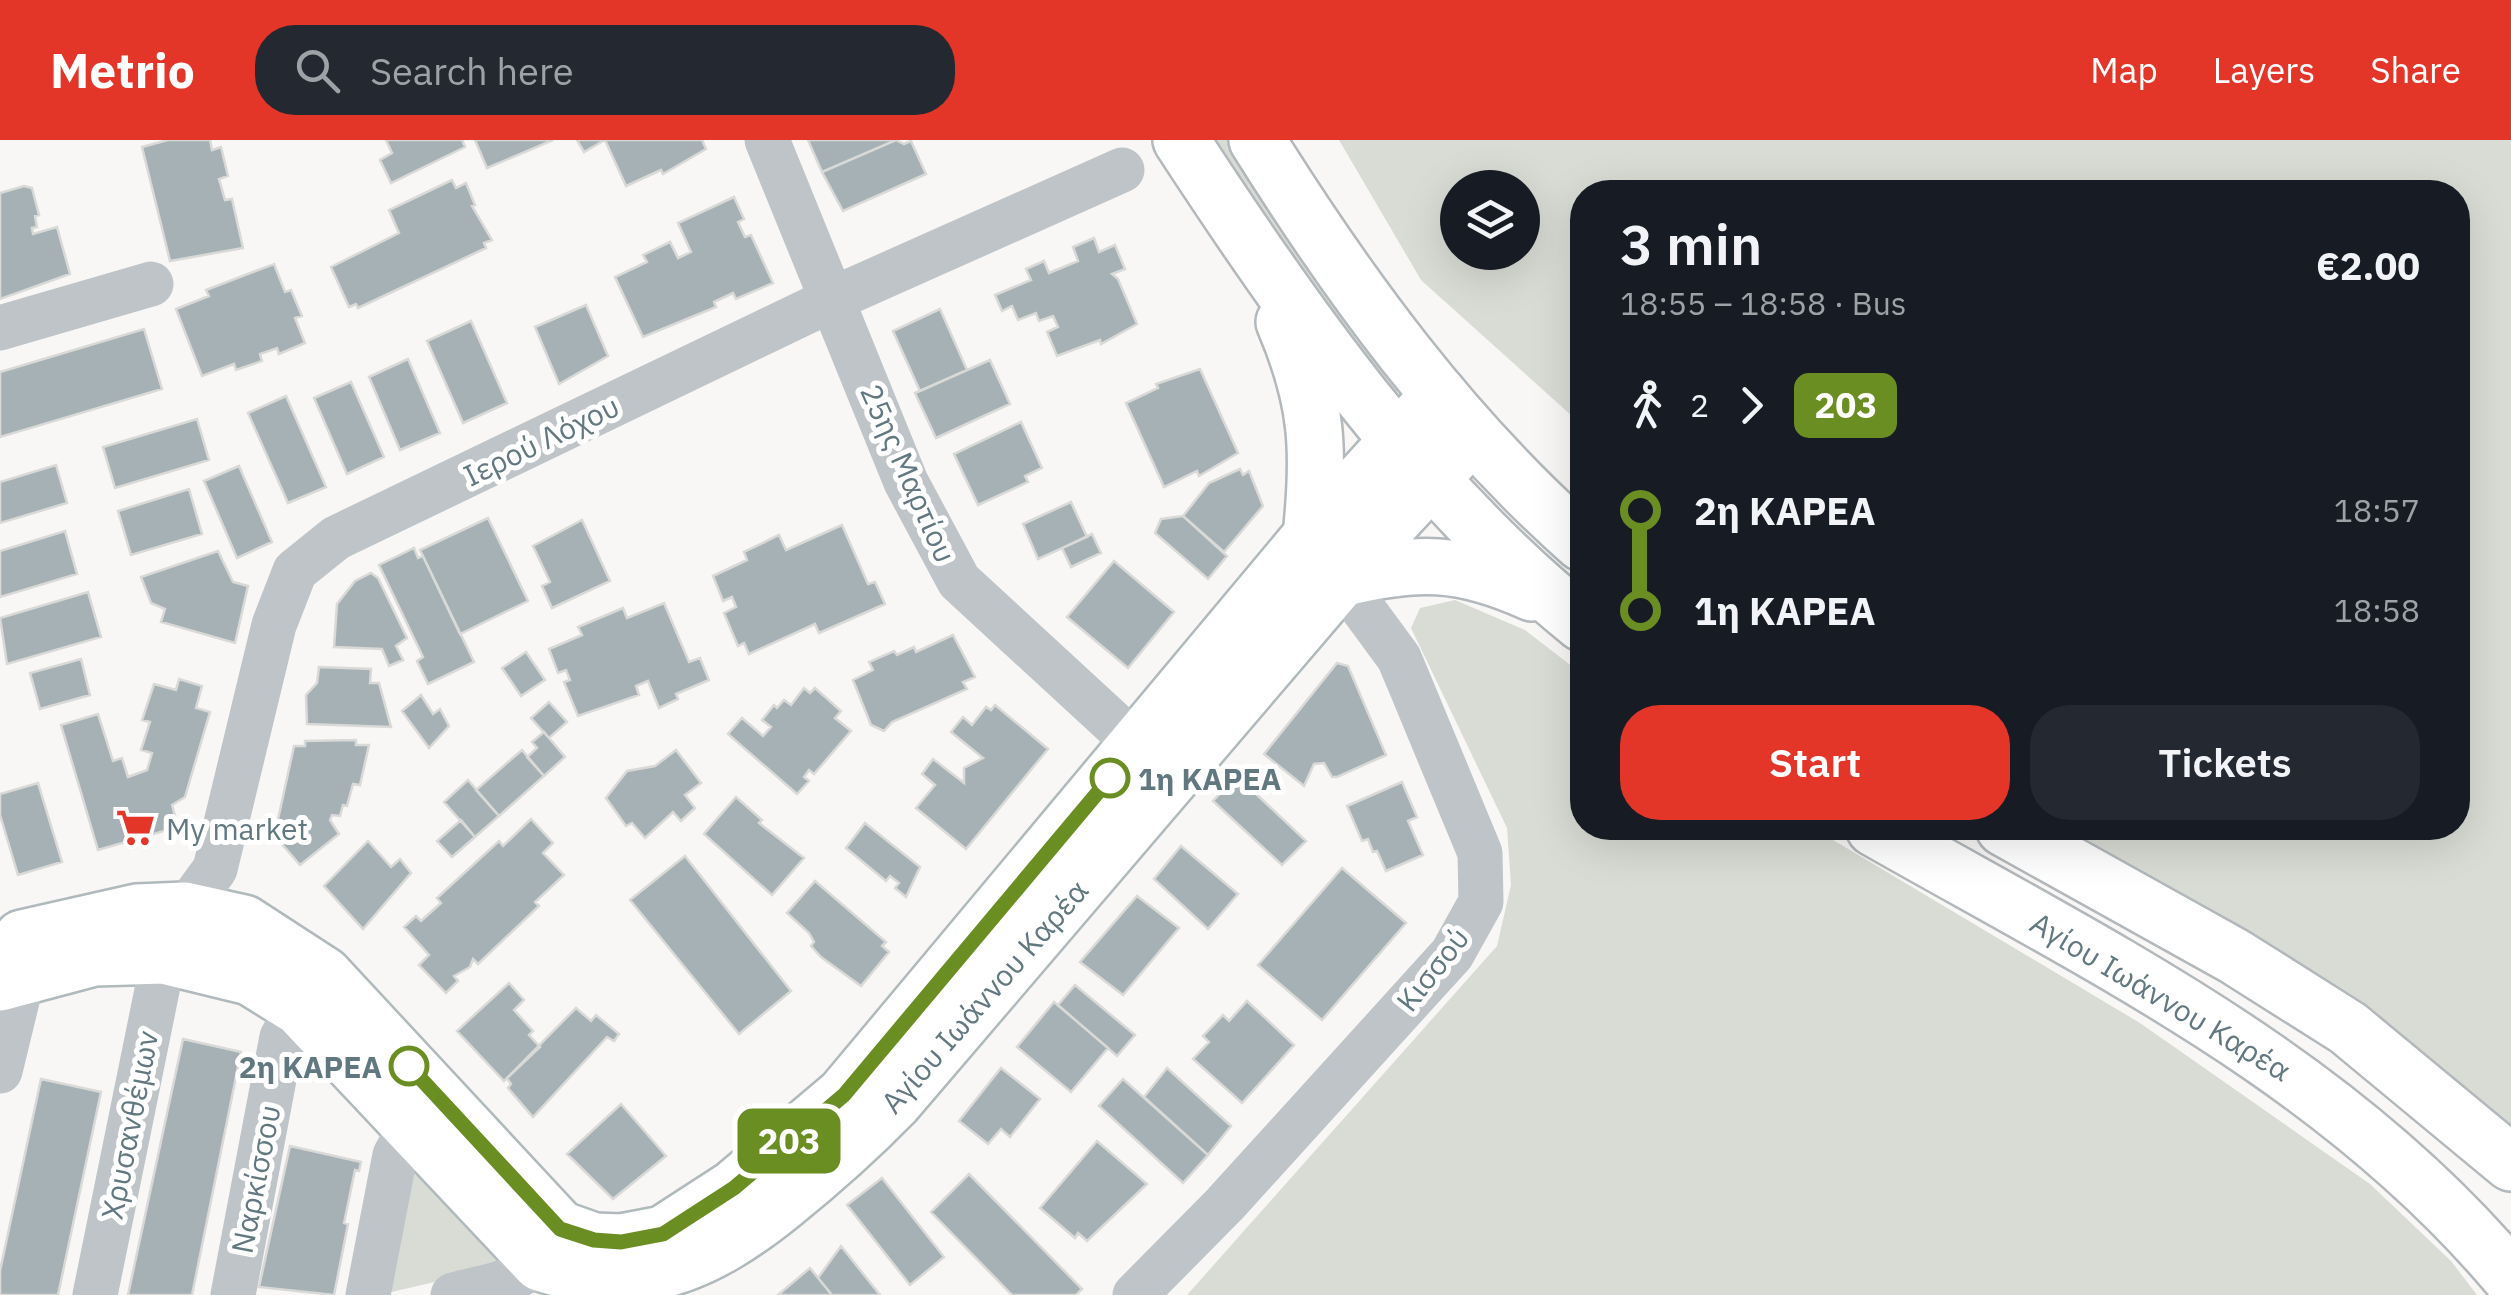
<!DOCTYPE html>
<meta charset="utf-8">
<style>
:root{--surface:#171b24;--page:#242831;--text:#f1f3f6;--muted:#9ea1a6;--accent:#e43628}
body{margin:0;font-family:"IBM Plex Sans",sans-serif;background:var(--page);color:var(--text);height:100vh;display:flex;flex-direction:column;font-size:38px;white-space:nowrap}
*{box-sizing:border-box;margin:0}
p{font-size:32px;color:var(--muted)}
.icon{flex:none;width:55px;height:55px;fill:none;stroke:currentColor;stroke-width:2;stroke-linecap:round;stroke-linejoin:round}
.map{position:relative;flex:1;overflow:hidden}
.side{position:absolute;left:1570px;top:40px;width:900px;height:660px;display:flex;flex-direction:column;background:var(--surface);border-radius:40px;box-shadow:0 10px 40px #0002}
.side>*{flex:none}
.badge{padding:0 20px;border-radius:15px;font-size:35px;line-height:65px}
.controls{position:absolute;left:1440px;top:30px;display:grid;gap:20px}
.controls a{display:grid;place-items:center;width:100px;height:100px;border-radius:50%;background:var(--surface);box-shadow:0 10px 40px #0002;font-size:50px}
.map>.badge{position:absolute;translate:-50% -50%;box-shadow:0 0 0 5px #fff}
.legs{display:flex;align-items:center;gap:15px;height:110px;padding:0 50px;font-size:32px}
.legs p{margin-inline-start:auto}
.headline{display:flex;align-items:center;justify-content:space-between;height:170px;padding:0 50px}
h1{font-size:55px;font-weight:600;line-height:75px}
.primary-button{display:flex;gap:20px;margin-top:auto;padding:20px 50px}
.primary-button a{flex:1;height:115px;border-radius:40px;background:var(--accent);color:#fff;font-size:40px;font-weight:600;line-height:115px;text-align:center}
.primary-button a+a{background:var(--page);color:var(--text)}
ul{padding:0 50px;list-style:none}
li{display:flex;align-items:center;gap:35px;height:100px;font-size:38px}
li i{display:grid;place-items:center;width:15px;height:100%;margin:0 12px;background:currentColor}
li i::after{content:'';width:25px;height:25px;margin:-12px;border:8px solid;border-radius:50%;background:var(--surface)}
li p{margin-inline-start:auto}
li:first-child i{background:linear-gradient(#0000 50%,currentColor 0)}
li:last-child i{background:linear-gradient(currentColor 50%,#0000 0)}
header{display:flex;align-items:center;gap:60px;box-sizing:border-box;height:140px;padding:0 50px;background:var(--accent);color:#fff}
header strong{font-size:48px}
nav{display:flex;gap:55px;margin-inline-start:auto;font-size:35px}
.search{width:700px;height:90px;background:var(--page);display:flex;align-items:center;gap:25px;box-sizing:border-box;padding:0 35px;border-radius:40px;color:var(--muted);font-size:38px}
.map>svg:first-child{display:block}
.green{fill:#d8dcd4;fill-rule:evenodd}
.building{fill:#a5b1b4;stroke:#d9d9d7;stroke-width:2.5}
.lines{fill:none;stroke-linecap:round;stroke-linejoin:round}
.secondary-casing{stroke:#b0b9bc;stroke-width:60}
.primary-casing{stroke:#b2b8bb;stroke-width:60}
.street{stroke:#bec4c7;stroke-width:45}
.secondary{stroke:#fff;stroke-width:55}
.primary{stroke:#fff;stroke-width:55}
.line-1-casing{stroke:#fff;stroke-width:22}
.line-1{stroke:#6b8e23;stroke-width:15}
.stop-1-dot{fill:#fff;stroke:#6b8e23;stroke-width:5}
.labels{text-anchor:middle;dominant-baseline:central;stroke-width:10;stroke-linejoin:round;paint-order:stroke}
.street-label{font-size:30px;fill:#627880;stroke:#fff}
.stop-label{font-size:30px;font-weight:bold;fill:#627880;stroke:#fff;text-anchor:start}
.poi-label{font-size:30px;fill:#627880;stroke:#fff;text-anchor:start}
</style>
<header>
<strong>Metrio</strong>
<div class="search"><svg class="icon" aria-label="search" viewBox="0 0 24 24"><circle cx="10" cy="10" r="6"/><path d="M15 15l6 6"/></svg>Search here</div>
<nav><a>Map</a><a>Layers</a><a>Share</a></nav>
</header>
<div class="map">
<svg width="2511" height="1155" viewBox="0 0 2511 1155">
<rect width="100%" height="100%" fill="#f8f7f5"/>
<path class="green" d="M 1210,0 L 1234,0 L 1395,234 L 1401,254 L 1390,247 L 1281,109 Z
M 1339,0 L 2511,0 L 2511,1003 L 2055,688 L 2458,688 L 2458,52 L 1582,52 L 1582,285 L 1421,140 ZM 1458,48 L 1522,48 L 1522,112 L 1458,112 Z
M 1455,460 L 1525,490 L 1582,534 L 1582,688 L 1813,688 L 2140,883 L 2370,1044 L 2451,1121 L 2477,1155 L 1187,1155 L 1497,806 L 1511,745 L 1507,688 L 1411,488 L 1420,468 Z
M 409,1018 L 511,1124 L 379,1155 Z"/>
<path class="building" d="M 168,0 L 210,0 L 212,10 L 221,7 L 228,36 L 219,39 L 225,60 L 232,59 L 243,108 L 170,121 L 142,7 Z
M 386,0 L 462,0 L 465,7 L 391,43 L 380,20 L 392,13 Z
M 475,0 L 553,0 L 487,28 Z
M 577,0 L 702,0 L 706,9 L 663,34 L 661,30 L 626,46 L 605,0 L 584,12 Z
M 808,0 L 896,0 L 822,32 Z
M 896,0 L 904,4 L 911,1 L 926,34 L 843,71 L 822,32 Z
M 452,40 L 456,48 L 466,43 L 475,65 L 472,66 L 492,100 L 484,103 L 486,108 L 358,168 L 356,164 L 349,167 L 331,127 L 399,93 L 389,70 Z
M 24,46 L 32,48 L 39,75 L 35,76 L 37,87 L 32,88 L 33,94 L 57,87 L 70,134 L 0,159 L 0,53 Z
M 734,57 L 744,79 L 738,82 L 745,97 L 751,95 L 773,143 L 736,159 L 733,153 L 714,162 L 716,167 L 643,197 L 615,137 L 647,122 L 643,115 L 670,102 L 678,118 L 691,112 L 678,83 Z
M 1094,98 L 1099,112 L 1115,105 L 1125,129 L 1112,134 L 1118,139 L 1137,184 L 1101,204 L 1100,200 L 1057,216 L 1047,192 L 1058,187 L 1053,176 L 1039,181 L 1036,173 L 1018,180 L 1012,166 L 1002,171 L 995,155 L 1031,140 L 1026,129 L 1044,121 L 1049,133 L 1078,121 L 1073,107 Z
M 274,124 L 285,152 L 291,150 L 302,176 L 295,178 L 305,203 L 279,214 L 277,208 L 260,214 L 262,221 L 236,230 L 234,224 L 202,236 L 176,169 L 209,156 L 206,150 Z
M 586,165 L 608,216 L 559,244 L 535,187 Z
M 940,169 L 967,230 L 920,251 L 893,191 Z
M 471,181 L 507,263 L 463,283 L 427,201 Z
M 144,189 L 162,249 L 0,297 L 0,232 Z
M 408,219 L 440,293 L 400,310 L 369,237 Z
M 990,220 L 1010,264 L 936,298 L 915,253 Z
M 1200,229 L 1238,313 L 1199,336 L 1197,331 L 1164,347 L 1126,263 L 1158,248 L 1156,244 Z
M 351,242 L 384,317 L 347,334 L 314,258 Z
M 286,256 L 326,347 L 288,363 L 248,273 Z
M 197,279 L 209,320 L 115,348 L 103,307 Z
M 1021,282 L 1042,328 L 1025,336 L 1028,342 L 978,365 L 954,314 Z
M 56,325 L 67,363 L 0,383 L 0,342 Z
M 239,326 L 272,402 L 237,418 L 204,341 Z
M 1240,329 L 1243,335 L 1249,331 L 1263,366 L 1224,412 L 1183,376 L 1209,343 Z
M 189,349 L 202,394 L 131,415 L 118,371 Z
M 1071,362 L 1087,397 L 1038,419 L 1023,384 Z
M 1183,376 L 1227,416 L 1208,439 L 1155,393 L 1161,379 Z
M 488,378 L 528,461 L 460,494 L 420,410 Z
M 582,380 L 610,441 L 552,468 L 542,446 L 550,442 L 533,406 Z
M 842,385 L 868,444 L 875,442 L 885,464 L 819,493 L 815,484 L 749,514 L 744,503 L 738,506 L 724,473 L 736,467 L 732,457 L 723,461 L 713,436 L 747,420 L 744,412 L 779,395 L 786,410 Z
M 65,391 L 77,434 L 0,457 L 0,411 Z
M 1092,394 L 1101,413 L 1071,427 L 1062,408 Z
M 414,408 L 418,418 L 423,416 L 474,522 L 428,544 L 417,521 L 423,517 L 379,425 Z
M 218,411 L 233,442 L 248,446 L 235,503 L 161,482 L 165,469 L 151,463 L 141,437 Z
M 1114,421 L 1174,472 L 1128,528 L 1067,477 Z
M 371,433 L 378,438 L 407,498 L 396,506 L 403,520 L 389,526 L 382,509 L 334,507 L 337,464 L 355,441 Z
M 88,452 L 101,497 L 7,524 L 0,478 Z
M 664,463 L 689,522 L 700,518 L 709,540 L 676,554 L 678,559 L 659,568 L 648,541 L 636,546 L 639,555 L 578,576 L 564,542 L 570,540 L 566,530 L 558,533 L 549,509 L 582,495 L 578,487 L 623,468 L 627,478 Z
M 953,495 L 975,537 L 963,542 L 967,549 L 892,582 L 884,591 L 871,585 L 853,540 L 873,530 L 869,522 L 894,511 L 897,515 L 914,507 L 916,512 Z
M 526,512 L 545,540 L 521,556 L 502,528 Z
M 81,519 L 90,555 L 40,569 L 30,533 Z
M 1337,523 L 1348,526 L 1386,615 L 1337,637 L 1332,637 L 1324,623 L 1314,624 L 1304,646 L 1264,614 Z
M 319,527 L 371,529 L 370,543 L 379,543 L 391,587 L 307,584 L 306,555 L 317,543 Z
M 179,539 L 202,546 L 196,568 L 210,572 L 185,657 L 172,665 L 178,687 L 98,710 L 61,585 L 98,574 L 113,621 L 122,618 L 128,637 L 147,630 L 152,613 L 141,610 L 150,582 L 142,580 L 154,544 L 176,550 Z
M 804,548 L 810,553 L 815,548 L 841,571 L 835,578 L 851,591 L 814,634 L 809,630 L 804,637 L 809,641 L 797,654 L 728,594 L 742,578 L 763,596 L 771,587 L 762,580 L 774,565 L 777,568 L 784,560 L 791,565 Z
M 421,555 L 433,574 L 440,569 L 449,586 L 429,608 L 402,571 Z
M 549,562 L 567,582 L 549,598 L 531,578 Z
M 995,565 L 1048,609 L 966,709 L 916,668 L 935,645 L 922,634 L 933,619 L 964,643 L 964,628 L 983,618 L 951,592 L 963,577 L 972,585 L 986,567 L 991,570 Z
M 544,592 L 565,617 L 544,636 L 527,617 L 537,608 L 532,602 Z
M 356,600 L 356,605 L 369,605 L 360,645 L 353,644 L 347,666 L 343,665 L 340,676 L 332,675 L 330,680 L 339,694 L 300,725 L 269,689 L 277,684 L 294,606 L 305,606 L 305,601 Z
M 522,610 L 544,636 L 499,676 L 476,650 Z
M 676,610 L 701,643 L 685,655 L 695,668 L 681,681 L 673,672 L 645,698 L 632,683 L 626,686 L 606,658 L 627,631 L 655,626 Z
M 1237,636 L 1306,701 L 1282,725 L 1213,661 Z
M 468,640 L 499,676 L 475,697 L 444,662 Z
M 1402,642 L 1417,677 L 1408,681 L 1423,715 L 1386,731 L 1377,711 L 1373,712 L 1368,699 L 1362,701 L 1347,666 Z
M 38,643 L 62,722 L 18,735 L 0,675 L 0,654 Z
M 736,657 L 762,680 L 759,683 L 804,718 L 772,755 L 704,694 Z
M 531,679 L 553,703 L 543,713 L 564,735 L 535,762 L 539,766 L 478,824 L 473,819 L 470,827 L 454,836 L 458,841 L 446,853 L 419,825 L 429,815 L 404,787 L 416,776 L 421,781 L 441,763 L 437,758 L 499,701 L 503,706 Z
M 461,680 L 475,697 L 452,717 L 437,701 Z
M 865,683 L 920,727 L 906,757 L 895,748 L 899,743 L 890,736 L 886,741 L 846,708 Z
M 368,701 L 391,727 L 400,719 L 411,733 L 363,789 L 324,746 Z
M 1181,706 L 1238,754 L 1208,789 L 1154,739 Z
M 685,716 L 791,851 L 739,894 L 630,760 Z
M 1342,728 L 1406,783 L 1322,880 L 1258,825 Z
M 815,741 L 886,802 L 882,806 L 889,812 L 861,846 L 821,817 L 811,806 L 814,802 L 809,793 L 787,773 Z
M 1137,756 L 1179,788 L 1123,855 L 1080,822 Z
M 509,843 L 524,860 L 514,870 L 533,891 L 529,895 L 540,907 L 504,941 L 457,891 Z
M 1075,845 L 1135,895 L 1117,916 L 1058,865 Z
M 1247,861 L 1294,905 L 1242,963 L 1193,919 L 1209,902 L 1203,896 L 1223,875 L 1229,881 Z
M 1054,862 L 1108,908 L 1071,952 L 1017,907 Z
M 576,868 L 591,881 L 596,875 L 619,894 L 614,901 L 607,897 L 533,977 L 508,948 L 511,944 L 507,938 Z
M 183,899 L 241,912 L 192,1155 L 128,1155 Z
M 1001,928 L 1040,959 L 1010,997 L 1001,989 L 988,1004 L 959,981 Z
M 1167,928 L 1231,986 L 1208,1015 L 1144,957 Z
M 41,939 L 101,952 L 58,1155 L 0,1155 L 0,1131 Z
M 1123,939 L 1208,1015 L 1183,1043 L 1099,966 Z
M 621,964 L 666,1016 L 613,1059 L 567,1014 Z
M 1097,1001 L 1147,1044 L 1087,1101 L 1078,1093 L 1075,1098 L 1040,1068 Z
M 290,1006 L 361,1022 L 359,1031 L 355,1030 L 344,1083 L 348,1084 L 334,1155 L 259,1147 Z
M 969,1034 L 1082,1149 L 1076,1155 L 1012,1155 L 931,1072 Z
M 882,1038 L 944,1117 L 910,1145 L 847,1065 Z
M 841,1106 L 880,1155 L 832,1155 L 818,1138 Z
M 810,1128 L 832,1155 L 778,1155 Z"/>
<g class="lines">
<defs>
<path id="secondary" d="M 22,798 L 137,772 L 185,770 L 244,783 L 324,835 L 560,1089 L 594,1101 L 621,1102 L 663,1094 L 734,1048 L 844,955 L 1311,396 L 1439,255
M 0,843 L 94,818 L 164,816 L 250,837 L 300,868 L 540,1123 C 638,1155 705,1125 781,1064 C 822,1031 859,998 895,961 L 1371,404 L 1472,295"/>
<path id="primary" d="M 1181,0 C 1295,175 1419,352 1582,483
M 1257,0 C 1349,147 1452,288 1582,403
M 1284,182 C 1318,261 1320,312 1311,396
M 1341,439 C 1417,420 1461,421 1532,453
M 1874,688 C 2104,819 2338,931 2511,1138
M 2004,688 L 2234,816 L 2348,888 L 2511,1023"/>
</defs>
<use href="#secondary" class="secondary-casing"/>
<use href="#primary" class="primary-casing"/>
<path class="street" d="M 767,0 L 906,342 L 959,441 L 1137,605
M 0,188 L 151,144
M 0,931 L 23,836
M 95,1155 L 164,816 L 185,770 L 215,729 L 274,485 L 295,431 L 336,398 L 835,158 L 1122,30
M 233,1155 L 282,897 L 300,868
M 368,1155 L 395,1015 L 411,986
M 453,1155 C 505,1142 528,1143 557,1094
M 1135,1155 L 1225,1064 L 1452,814 L 1481,762 L 1480,713 L 1412,549 L 1399,518 L 1341,439"/>
<use href="#secondary" class="secondary"/>
<use href="#primary" class="primary"/>
</g>
<g class="lines">
<defs>
<path id="line-1" d="M 409,926 L 560,1089 L 594,1100 L 621,1102 L 663,1094 L 734,1048 L 844,955 L 1110,638"/>
</defs>
<use href="#line-1" class="line-1-casing"/>
<use href="#line-1" class="line-1"/>
</g>
<defs>
<symbol id="supermarket-bare" viewBox="-9 -9 18 18"><path d="M-6-5.5h2.5l.6 2H6L4.5 2H-2.5L-4.4-4H-6ZM-1.5 3.2a1.3 1.3 0 1 0 .1 0ZM3 3.2a1.3 1.3 0 1 0 .1 0Z" fill="#e43628" stroke="#fff" stroke-width="2.5" paint-order="stroke"/></symbol>
</defs>
<g fill-rule="evenodd">
<use href="#supermarket-bare" x="108" y="660" width="55" height="55"/>
</g>
<g class="stop-1-dot">
<circle cx="1110" cy="638" r="18"/>
<circle cx="409" cy="926" r="18"/>
</g>
<g class="labels">
<g class="street-label">
<text transform="translate(541 300) rotate(-26)">Ιερού Λόχου</text>
<text transform="translate(909 333) rotate(66)">25ης Μαρτίου</text>
<text transform="translate(1432 829) rotate(-52)">Κισσού</text>
<text transform="translate(984 856) rotate(-49)">Αγίου Ιωάννου Καρέα</text>
<text transform="translate(2161 856) rotate(31)">Αγίου Ιωάννου Καρέα</text>
<text transform="translate(129 985) rotate(-79)">Χρυσανθέμων</text>
<text transform="translate(255 1039) rotate(-79)">Ναρκίσσου</text>
</g>
<g class="stop-label">
<text x="1138" y="638">1η ΚΑΡΕΑ</text>
<text x="382" y="926" text-anchor="end">2η ΚΑΡΕΑ</text>
</g>
<g class="poi-label">
<text x="166" y="688">My market</text>
</g>
</g>
</svg>
<div class="controls">
<a><svg class="icon" aria-label="layers" viewBox="0 0 24 24"><path d="M12 4l9 5-9 5-9-5zM3 14l9 5 9-5"/></svg></a>
</div>
<b class="badge" style="left:789px;top:1001px;background:#6b8e23;color:#fff">203</b>
<section class="side">
<div class="headline"><div><h1>3 min</h1><p>18:55 – 18:58 · Bus</p></div><b>€2.00</b></div>
<div class="legs"><svg class="icon" aria-label="walk" viewBox="0 0 24 24"><circle cx="13" cy="4" r="2"/><path d="M13 8l-2 6 4 7M11 14l-3 7M7 12l3-4h3l4 4"/></svg>2<svg class="icon" aria-label="forward" viewBox="0 0 24 24"><path d="M9 5l7 7-7 7"/></svg><b class="badge" style="background:#6b8e23;color:#fff">203</b></div>
<ul>
<li><i style="color:#6b8e23"></i><b>2η ΚΑΡΕΑ</b><p>18:57</p></li>
<li><i style="color:#6b8e23"></i><b>1η ΚΑΡΕΑ</b><p>18:58</p></li>
</ul>
<div class="primary-button"><a>Start</a><a>Tickets</a></div>
</section>
</div>
